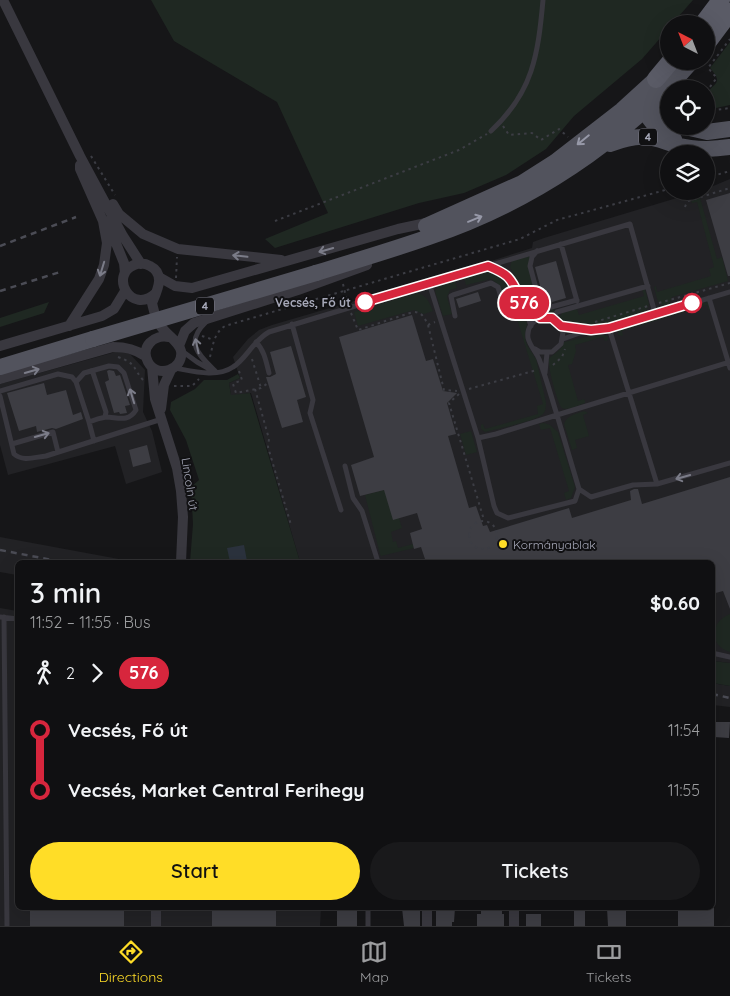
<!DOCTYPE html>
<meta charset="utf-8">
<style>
:root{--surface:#101012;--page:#19191b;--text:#f1f3f6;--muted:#9c9d9f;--line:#303032;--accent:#ffdd27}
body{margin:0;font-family:Quicksand,sans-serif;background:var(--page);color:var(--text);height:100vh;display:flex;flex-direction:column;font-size:19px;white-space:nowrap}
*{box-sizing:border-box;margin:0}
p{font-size:16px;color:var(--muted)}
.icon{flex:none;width:28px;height:28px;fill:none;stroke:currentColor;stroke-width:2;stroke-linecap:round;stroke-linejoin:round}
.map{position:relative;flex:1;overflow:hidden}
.side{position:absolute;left:15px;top:560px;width:700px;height:350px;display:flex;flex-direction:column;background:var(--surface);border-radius:8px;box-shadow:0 5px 20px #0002,0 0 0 1px var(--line)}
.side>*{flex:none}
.badge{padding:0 10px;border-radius:16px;font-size:18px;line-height:32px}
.needle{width:32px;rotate:318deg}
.controls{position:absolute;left:660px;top:15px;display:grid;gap:10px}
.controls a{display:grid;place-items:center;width:55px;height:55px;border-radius:50%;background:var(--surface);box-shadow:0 5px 20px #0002,0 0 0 1px var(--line);font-size:25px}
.map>.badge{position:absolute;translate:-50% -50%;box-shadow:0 0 0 2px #fff}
.legs{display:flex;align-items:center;gap:8px;height:55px;padding:0 15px;font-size:16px}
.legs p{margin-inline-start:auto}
.overview{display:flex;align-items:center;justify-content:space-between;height:85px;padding:0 15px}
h1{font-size:28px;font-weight:600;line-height:38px}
.primary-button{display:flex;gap:10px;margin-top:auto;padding:10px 15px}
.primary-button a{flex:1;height:58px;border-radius:30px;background:var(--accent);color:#111;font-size:20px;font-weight:600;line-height:58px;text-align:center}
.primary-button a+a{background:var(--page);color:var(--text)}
ul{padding:0 15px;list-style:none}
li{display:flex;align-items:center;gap:18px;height:60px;font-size:19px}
li i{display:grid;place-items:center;width:8px;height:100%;margin:0 6px;background:currentColor}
li i::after{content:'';width:12px;height:12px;margin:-6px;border:4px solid;border-radius:50%;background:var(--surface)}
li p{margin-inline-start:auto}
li:first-child i{background:linear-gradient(#0000 50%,currentColor 0)}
li:last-child i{background:linear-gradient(currentColor 50%,#0000 0)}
.tabs{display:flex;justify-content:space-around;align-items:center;height:70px;border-top:1px solid var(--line);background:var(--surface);font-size:14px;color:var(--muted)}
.tabs a{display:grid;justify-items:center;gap:2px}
.tabs .selected{color:var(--accent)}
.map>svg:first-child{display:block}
.built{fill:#222225}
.green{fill:#1f2822}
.water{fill:#2b323d}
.building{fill:#3d3d43}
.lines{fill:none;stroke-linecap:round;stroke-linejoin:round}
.path{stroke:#3c3d44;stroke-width:2;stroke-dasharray:2.5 4;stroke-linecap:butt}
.service{stroke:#39383f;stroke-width:5}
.minor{stroke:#39383f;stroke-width:10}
.primary{stroke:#52535d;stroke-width:16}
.trunk{stroke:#5a5b66;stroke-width:18}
.rail{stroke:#4b4c55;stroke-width:2.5;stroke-dasharray:6 5;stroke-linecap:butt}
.primary-bridge{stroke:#52535d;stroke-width:16}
.oneway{stroke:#9698a7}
.oneway2{stroke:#7b7c88}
.line-1-casing{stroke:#fff;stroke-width:11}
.line-1{stroke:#d7263d;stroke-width:8}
.stop-1-dot{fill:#fff;stroke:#d7263d;stroke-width:2.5}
.poi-dot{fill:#ffdd27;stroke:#111113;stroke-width:2}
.labels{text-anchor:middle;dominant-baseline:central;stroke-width:4;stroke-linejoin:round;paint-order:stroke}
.shield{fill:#111113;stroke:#7a7b87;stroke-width:1}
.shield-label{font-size:11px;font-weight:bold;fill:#a7a9b9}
.stop-label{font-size:12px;font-weight:bold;fill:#a7a9b9;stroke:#111113;text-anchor:end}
.street-label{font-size:12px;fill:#a7a9b9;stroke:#111113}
.poi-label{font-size:12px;fill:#a7a9b9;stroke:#111113;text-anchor:start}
</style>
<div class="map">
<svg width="730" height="926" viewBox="0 0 730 926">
<rect width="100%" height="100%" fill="#161618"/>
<path class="built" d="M 730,179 L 730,663 L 713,661 L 712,562 L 300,562 L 251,393 L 231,396 L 229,383 L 240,378 L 233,357 L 248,339 L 259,330 L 272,325 L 491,261 L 532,248 L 533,242 L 544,238 L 700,191 L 706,191 L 706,189 Z
M 119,351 L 130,354 L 145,370 L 143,412 L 152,431 L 162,472 L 126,484 L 115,446 L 8,475 L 0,445 L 0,384 Z
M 0,537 L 135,562 L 18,562 L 17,575 L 0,572 Z
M 0,608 L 17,611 L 18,908 L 321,908 L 320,926 L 0,926 Z
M 712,683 L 730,686 L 730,707 L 713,705 Z"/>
<path class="green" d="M 151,0 L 693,0 L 672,24 L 669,24 L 669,28 L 642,59 L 574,116 L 546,149 L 506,175 L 464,193 L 419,203 L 275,248 L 265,239 L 328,213 L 277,102 L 174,41 Z
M 730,42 L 730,105 L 716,108 L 706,106 C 706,103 706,100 706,97 C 710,82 726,86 710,68 Z
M 699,194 L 717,259 L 722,257 L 728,281 L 672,297 L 669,305 L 663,306 L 658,302 L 654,287 L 656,286 L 657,292 L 711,276 L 709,269 L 714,267 L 697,202 L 692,203 L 690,196 Z
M 530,256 L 539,307 L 555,308 C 554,313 552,316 548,317 C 532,319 516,277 510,267 L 512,260 Z
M 488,272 L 496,273 L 505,279 L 524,316 L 527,323 L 525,336 L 527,345 L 536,359 L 546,402 C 546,406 546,411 543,414 C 537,421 496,429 485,432 L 481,429 L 481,425 L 483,424 L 485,429 L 538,414 L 537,406 L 543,404 L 510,296 L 502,298 L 498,284 L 491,279 L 466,285 L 464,278 Z
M 455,281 L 457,288 L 450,290 L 447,297 L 452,314 L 443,316 L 435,291 L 439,286 Z
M 642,289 L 645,289 L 649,304 L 646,312 C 626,318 574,339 558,320 L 562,313 L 577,309 L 579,315 L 644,296 Z
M 417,293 C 427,295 429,302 433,311 L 424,314 L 414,310 L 358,326 L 354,312 Z
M 49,302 L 44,313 L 0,327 L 0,318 Z
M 706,302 L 709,303 L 711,309 L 708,310 L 707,305 L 622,331 L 623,336 L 618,335 L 618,330 L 621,328 Z
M 601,334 L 608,336 L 608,340 L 605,341 L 603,337 L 575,345 L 576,351 L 572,364 L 568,365 L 578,401 L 584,399 L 585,401 L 585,403 C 579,405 568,411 562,408 C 558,405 547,365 549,359 C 551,355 561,352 564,342 Z
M 238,374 L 240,378 L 229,383 L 231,395 L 250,393 L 300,562 L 190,562 L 193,524 L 191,487 L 199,480 L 186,440 L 170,410 L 171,402 L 195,389 L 204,380 L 227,380 Z
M 584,411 L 588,413 L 583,415 L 589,436 L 575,440 L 577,448 L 572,450 L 564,424 C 567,415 576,414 584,411 Z
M 544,423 L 550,425 L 558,432 L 575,487 L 571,498 L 566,500 L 564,493 L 569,491 L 550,428 L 541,430 L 539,424 Z
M 471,431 L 477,452 L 466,455 L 460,434 Z
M 384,490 L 399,518 L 402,528 L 391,532 L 393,542 L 396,541 L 398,548 L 413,544 L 414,548 L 381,556 L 380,554 L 365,495 Z
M 730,614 L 730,652 C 708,645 710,622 730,614 Z
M 713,661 L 730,663 L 730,686 L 713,683 Z"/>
<path class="water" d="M 244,545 L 247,561 L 230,562 L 227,548 Z"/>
<path class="building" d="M 730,193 L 730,276 L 728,276 L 706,200 Z
M 556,261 L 566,298 L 545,304 L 535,267 Z
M 478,292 L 481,301 L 459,308 L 456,299 Z
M 412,315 L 426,361 L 433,359 L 443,391 L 457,393 L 447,403 L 456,434 L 448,436 L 469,508 L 476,506 L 483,526 L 487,525 L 490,532 L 569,508 L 572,518 L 631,500 L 630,491 L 634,489 L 638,489 L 642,504 L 730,477 L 730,609 L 723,591 L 712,594 L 712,562 L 426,562 L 421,547 L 414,549 L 410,533 L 422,529 L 417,513 L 393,520 L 384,490 L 360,496 L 351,465 L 374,457 L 339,337 Z
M 291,346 L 306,397 L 297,400 L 303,422 L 282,428 L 266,377 L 270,377 L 276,374 L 270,352 Z
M 109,370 L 114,371 L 116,376 L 120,375 L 130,405 L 125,406 L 127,413 L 120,414 L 119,412 L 114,413 L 105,382 L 109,380 L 107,371 Z
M 44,383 L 47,395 L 66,390 L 73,415 L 81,412 L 83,419 L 56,429 L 52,428 L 37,432 L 36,426 L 19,431 L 7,393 Z
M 147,445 L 151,462 L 133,467 L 129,450 Z
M 714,722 L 730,722 L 729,738 L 714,737 Z
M 30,908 L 124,908 L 124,926 L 30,926 Z
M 212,908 L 276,908 L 276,926 L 212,926 Z
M 337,908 L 357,908 L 357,926 L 337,926 Z
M 402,908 L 414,908 L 414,909 L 420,909 L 420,926 L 404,926 Z
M 445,908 L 455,908 L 454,922 L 452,922 L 452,926 L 436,926 L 436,909 L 445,909 Z
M 481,908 L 502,908 L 502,914 L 504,914 L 504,926 L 477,926 L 477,914 L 481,914 Z
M 574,908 L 585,908 L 585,926 L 574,926 Z
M 607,908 L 626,908 L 626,926 L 608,926 Z
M 678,908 L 714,908 L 714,926 L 678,926 Z
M 526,914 L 541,914 L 541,926 L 526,926 Z"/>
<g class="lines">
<path class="path" d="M 685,24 L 686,23
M 665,49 L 669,44
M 706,92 L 716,79 L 716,77 L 708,68 L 730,39
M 706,108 L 716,110 L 730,108
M 503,126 L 509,135 L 532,133 L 541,140 L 559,129 L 568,137
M 91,156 L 115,195
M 706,178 L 730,171
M 688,201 L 730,188
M 685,207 L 691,191
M 275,221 L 459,150 L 487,134
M 176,278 L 177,257
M 343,284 L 347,301
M 659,303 L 730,283
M 351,313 L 358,330 L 413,312 C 422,312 424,317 428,325 L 435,322
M 595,322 L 648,306
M 428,325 L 444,390 L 457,391
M 202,336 L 214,340
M 118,357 C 137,364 132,367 143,380
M 210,357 C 213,345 214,333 225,326 L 520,239 L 557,220 L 669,189
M 252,359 L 261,388
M 553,365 L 562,357 L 565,349
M 239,371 L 242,380 L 233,384 L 236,393 L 261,388 L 268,383
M 174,386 L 192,386 L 199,379
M 255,389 L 269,439 L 268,447 L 291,525
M 469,389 L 537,370
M 459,394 L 449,403 L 484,520
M469 535a14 14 0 1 1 28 0a14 14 0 1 1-28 0Z"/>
<path class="service" d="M 491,131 C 533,92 538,55 543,0
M 561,244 L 577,301
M 537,251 L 532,257 L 530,266 L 541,307 L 544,309 L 577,300
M 488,266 L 630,224 L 655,313
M 429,283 L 478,438 L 494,506 L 497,513 L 508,518 L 575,501 L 579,489 L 557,415 L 730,362
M 709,298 L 730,368
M 524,303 L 540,319
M 455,316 L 451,296 L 453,295 L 491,283 L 498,287 L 502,301
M 552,319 L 557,312 L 648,286
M 206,322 C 184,343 199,355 216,372
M 292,324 L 313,400 L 310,413 L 341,510
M 561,326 L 591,330 L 609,328 L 730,292
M 609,328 L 657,484
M 563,339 L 588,330
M 256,342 C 264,350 266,361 269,373
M 182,351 L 197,362 L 213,371
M 175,368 C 192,371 217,378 233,367 C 246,359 253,341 269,332 L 488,266 C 493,268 499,270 503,272 C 518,280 526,311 531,326
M 91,371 L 93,373 L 106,412 L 105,417
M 545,373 L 547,353
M 76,382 L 84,373 L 109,366 L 118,367 L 124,373 L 136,410 C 128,423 117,417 106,417 C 100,418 94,420 89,422
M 0,391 L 58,374 L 72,377 L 76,382 L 89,422 L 94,441
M 0,396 L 14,454 C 23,462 35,457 46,456 L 162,419
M 478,438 L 496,434 L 557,415 C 551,396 546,377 539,359 C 536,352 530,346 528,338 C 525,316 555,310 563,332 L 561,344 L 552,352 L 540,352 L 535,349
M 12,444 L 53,432 L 58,452
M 345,466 L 353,498 L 362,511 L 378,562
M 579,489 L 591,497 L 633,485 L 657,484 L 730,463
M 0,617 L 18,619
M 4,617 L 7,926
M 712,653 L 730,657
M 368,926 L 368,908"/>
<path class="minor" d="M 3,0 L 80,156 L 123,236 L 141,264
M 113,204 L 119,214 L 143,234 L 178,249 L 281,260
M 107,221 L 124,263 L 125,273
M 159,277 L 175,286 L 192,288 L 398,229 L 431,222
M 156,293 C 131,316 109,275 134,265 C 139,263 145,263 150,266 C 166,274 157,291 152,303 C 154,311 155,318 160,325 C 165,334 179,341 181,351 C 184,370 157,379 148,362 C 140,347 154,334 169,337
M 69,326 L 99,279 L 104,265 L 107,243 L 103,221 L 80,169 L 80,165
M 0,346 L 102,316 L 114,309 L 125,291
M 179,346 L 185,331 L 194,323 L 298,290 L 367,265
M 152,367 L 155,399 L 177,468 L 181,491 L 183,517 L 181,562
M 0,379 L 113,347 C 126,347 135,349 145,356
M 161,409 L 164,385 L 171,370
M 156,926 L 156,908
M 427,926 L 427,908
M 514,926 L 514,908"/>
<path class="primary" d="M 645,99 C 643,119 659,130 674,139
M 642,102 L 652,104 L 669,118
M 681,126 L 707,132 L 730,129
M 610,144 C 621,140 633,136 645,137 C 656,137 665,142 675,145 C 694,150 711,150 730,147
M 426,226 L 522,183 L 555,162 L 622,110 L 656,79
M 316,273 C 354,261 392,250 429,237 C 530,203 622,142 692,61
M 0,367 L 93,339"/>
<path class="trunk" d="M 703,24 L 721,0
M 706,44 L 730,12
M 656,79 L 671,61"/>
<path class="rail" d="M 0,246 L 76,217
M 0,291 L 60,272
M 0,550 L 63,562
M 712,694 L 730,698"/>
<path class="primary-bridge" d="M 93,339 L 316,273"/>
</g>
<defs><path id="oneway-shaft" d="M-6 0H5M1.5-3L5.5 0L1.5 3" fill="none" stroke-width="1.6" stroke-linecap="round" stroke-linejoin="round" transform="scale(1.25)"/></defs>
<g class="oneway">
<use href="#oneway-shaft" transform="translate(583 140) rotate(141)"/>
<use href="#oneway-shaft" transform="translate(475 219) rotate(-22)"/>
</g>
<g class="oneway2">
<use href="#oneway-shaft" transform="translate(326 250) rotate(164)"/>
<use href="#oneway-shaft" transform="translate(240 256) rotate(-174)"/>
<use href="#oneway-shaft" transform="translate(102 269) rotate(107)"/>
<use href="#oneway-shaft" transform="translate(197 346) rotate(-102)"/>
<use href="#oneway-shaft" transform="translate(32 371) rotate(-16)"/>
<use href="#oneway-shaft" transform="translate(132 396) rotate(-107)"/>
<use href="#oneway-shaft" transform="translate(42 435) rotate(-16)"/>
<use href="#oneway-shaft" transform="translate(683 477) rotate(164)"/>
</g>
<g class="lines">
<defs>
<path id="line-1" d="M 365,302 L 488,266 C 515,277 509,280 523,301 C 527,308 534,313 540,318 L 552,318 L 561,326 L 591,330 L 609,328 L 692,303"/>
</defs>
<use href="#line-1" class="line-1-casing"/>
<use href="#line-1" class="line-1"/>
</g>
<g class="stop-1-dot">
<circle cx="365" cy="302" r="9"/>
<circle cx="692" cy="303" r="9"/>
</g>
<circle class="poi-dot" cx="503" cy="544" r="5"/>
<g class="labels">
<g class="shield">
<rect x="639" y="128.5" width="18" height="17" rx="4"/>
<rect x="196" y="297.5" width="18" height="17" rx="4"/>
</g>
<g class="shield-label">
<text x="648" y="137">4</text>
<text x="205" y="306">4</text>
</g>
<g class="stop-label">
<text x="351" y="302">Vecsés, Fő út</text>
</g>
<g class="street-label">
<text transform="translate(190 484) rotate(81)">Lincoln út</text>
</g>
<g class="poi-label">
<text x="513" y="544">Kormányablak</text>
</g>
</g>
</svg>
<div class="controls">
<a><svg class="needle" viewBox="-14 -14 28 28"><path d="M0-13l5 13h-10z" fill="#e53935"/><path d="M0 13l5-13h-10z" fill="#9c9d9f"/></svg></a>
<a><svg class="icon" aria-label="locate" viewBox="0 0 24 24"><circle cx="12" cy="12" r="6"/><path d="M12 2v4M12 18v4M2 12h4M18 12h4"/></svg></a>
<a><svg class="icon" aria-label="layers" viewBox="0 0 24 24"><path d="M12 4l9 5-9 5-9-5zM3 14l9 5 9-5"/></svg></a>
</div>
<b class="badge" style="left:524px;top:303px;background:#d7263d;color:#fff">576</b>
<section class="side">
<div class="overview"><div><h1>3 min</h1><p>11:52 – 11:55 · Bus</p></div><b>$0.60</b></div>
<div class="legs"><svg class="icon" aria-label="walk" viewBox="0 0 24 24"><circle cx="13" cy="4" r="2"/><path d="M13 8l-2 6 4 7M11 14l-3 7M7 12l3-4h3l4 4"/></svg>2<svg class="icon" aria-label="forward" viewBox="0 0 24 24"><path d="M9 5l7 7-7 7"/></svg><b class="badge" style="background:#d7263d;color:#fff">576</b></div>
<ul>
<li><i style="color:#d7263d"></i><b>Vecsés, Fő út</b><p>11:54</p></li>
<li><i style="color:#d7263d"></i><b>Vecsés, Market Central Ferihegy</b><p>11:55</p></li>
</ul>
<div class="primary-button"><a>Start</a><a>Tickets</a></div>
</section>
</div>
<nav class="tabs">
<a class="selected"><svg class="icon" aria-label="directions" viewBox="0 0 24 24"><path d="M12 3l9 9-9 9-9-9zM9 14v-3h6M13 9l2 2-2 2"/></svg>Directions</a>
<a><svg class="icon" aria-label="map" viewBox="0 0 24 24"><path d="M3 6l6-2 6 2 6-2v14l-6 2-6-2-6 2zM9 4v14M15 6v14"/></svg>Map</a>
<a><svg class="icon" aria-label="tickets" viewBox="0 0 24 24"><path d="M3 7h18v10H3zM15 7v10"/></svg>Tickets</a>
</nav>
